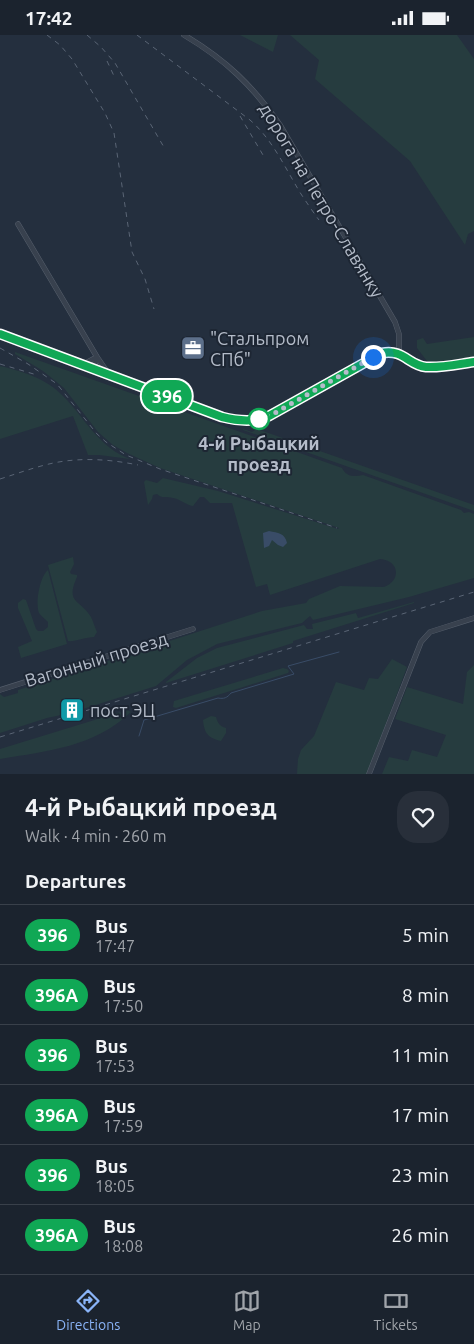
<!DOCTYPE html>
<meta charset="utf-8">
<style>
:root{--surface:#1b232e;--page:#282f3a;--text:#f1f3f6;--muted:#a0a4aa;--line:#39404a;--accent:#8ab4f8}
body{margin:0;font-family:Ubuntu,sans-serif;background:var(--page);color:var(--text);height:100vh;display:flex;flex-direction:column;font-size:19px;white-space:nowrap}
*{box-sizing:border-box;margin:0}
p{font-size:16px;color:var(--muted)}
.icon{flex:none;width:28px;height:28px;fill:none;stroke:currentColor;stroke-width:2;stroke-linecap:round;stroke-linejoin:round}
.map{position:relative;height:739px;overflow:hidden}
.panel{display:flex;flex-direction:column;background:var(--surface);flex:1}
.panel>*{flex:none}
.badge{padding:0 10px;border-radius:16px;font-size:18px;line-height:32px}
.you{position:absolute;width:25px;height:25px;margin:-12px;border:4px solid #fff;border-radius:50%;background:#1a73e8;box-shadow:0 0 0 8px #1a73e833}
.map>.badge{position:absolute;translate:-50% -50%;box-shadow:0 0 0 2px #fff}
h2{padding:0 25px;font-size:19px;line-height:45px}
.round{display:grid;place-items:center;flex:none;width:52px;height:52px;border-radius:20px;background:var(--page)}
.summary{display:flex;align-items:center;justify-content:space-between;height:85px;padding:0 25px}
h1{font-size:24px;font-weight:600;line-height:38px}
ul{padding:0;list-style:none}
li{display:flex;align-items:center;gap:15px;height:60px;padding:0 25px;border-top:1px solid var(--line)}
li div{flex:1}
li b{display:block;font-size:19px}
li em{font-style:normal}
li .badge{min-width:55px;font-weight:700;text-align:center}
.status{display:flex;justify-content:space-between;align-items:center;height:35px;padding:0 25px;background:var(--surface);direction:ltr}
.status svg{height:14px;fill:currentColor}
.tabs{display:flex;justify-content:space-around;align-items:center;height:70px;border-top:1px solid var(--line);background:var(--surface);font-size:14px;color:var(--muted)}
.tabs a{display:grid;justify-items:center;gap:2px}
.tabs .selected{color:var(--accent)}
.map>svg:first-child{display:block}
.green{fill:#263c3f}
.water{fill:#394c67}
.lines{fill:none;stroke-linecap:round;stroke-linejoin:round}
.stream{stroke:#394c67;stroke-width:1}
.minor-casing{stroke:#565f6c;stroke-width:5.5}
.minor{stroke:#38414e;stroke-width:4.5}
.rail{stroke:#5a6575;stroke-width:1;stroke-dasharray:5 5;stroke-linecap:butt}
.line-casing{stroke:#fff;stroke-width:11}
.line{stroke:#10a855;stroke-width:8}
.walk{stroke:#b4bcc9;stroke-width:5;stroke-dasharray:0 9}
.stop-dot{fill:#fff;stroke:#10a855;stroke-width:2.5}
.labels{text-anchor:middle;dominant-baseline:central;stroke-width:4;stroke-linejoin:round;paint-order:stroke}
.street-label{font-size:18px;fill:#b4bcc9;stroke:#1d2633}
.poi-label{font-size:18px;fill:#b4bcc9;stroke:#1d2633;text-anchor:start}
.stop-label{font-size:18px;font-weight:bold;fill:#b4bcc9;stroke:#1d2633}
</style>
<div class="status"><b>17:42</b><svg viewBox="0 0 49 12"><path d="M0 12V9h3v3zM5 12V6h3v6zM10 12V3h3v9zM15 12V0h3v12zM26 1h20v11H26zM47 4h2v5h-2z"/></svg></div>
<div class="map">
<svg width="474" height="739" viewBox="0 0 474 739">
<rect width="100%" height="100%" fill="#242f3e"/>
<path class="green" d="M 240,0 L 278,0 L 273,17 Z
M 290,0 L 457,0 L 474,24 L 474,196 L 468,199 L 465,210 L 410,126 L 315,44 L 319,25 Z
M 474,302 L 474,325 L 430,330 L 417,313 L 417,305 L 423,303 L 427,309 Z
M 15,317 L 342,433 C 346,442 355,442 363,440 L 461,475 L 464,478 L 469,477 L 474,479 L 474,543 L 409,562 L 313,585 L 310,581 L 302,588 L 217,609 L 187,625 L 156,651 L 70,678 L 47,683 L 0,698 L 0,659 L 4,662 L 18,658 L 18,655 L 262,576 L 306,568 L 309,564 L 340,551 L 384,552 C 402,545 399,525 380,524 L 270,560 L 267,549 L 256,552 L 232,468 L 210,468 L 204,462 L 200,462 L 193,471 C 186,470 180,464 173,463 C 166,461 162,464 157,459 L 153,460 L 152,464 L 148,470 L 144,447 L 146,445 L 157,448 L 163,443 L 218,456 L 338,494 L 339,493 L 160,433 L 127,418 L 113,410 L 98,397 L 64,353 L 43,336 L 15,319 Z
M 0,331 C 22,336 47,344 63,361 C 86,384 98,412 130,424 L 99,420 L 88,420 L 73,381 L 0,404 Z
M 243,394 L 252,397 L 257,394 L 474,470 L 474,476 L 243,395 Z
M 73,522 L 74,529 L 70,537 L 71,539 L 77,540 L 77,542 C 65,569 80,564 91,582 C 93,586 95,593 97,597 L 94,602 C 86,602 75,607 68,606 L 48,530 Z
M 48,535 L 67,609 L 21,623 L 18,612 L 32,606 L 18,573 L 18,568 L 23,564 L 26,565 L 36,594 L 38,596 L 43,596 L 48,592 L 48,587 C 45,584 41,581 39,578 C 35,568 40,541 48,535 Z
M 414,567 L 414,568 L 293,606 L 293,608 L 166,648 L 166,647 L 197,623 L 217,613 L 304,590 L 307,594 L 313,594 L 312,589 L 356,578 L 358,583 Z
M 392,624 L 407,632 L 367,739 L 297,739 L 298,724 L 301,715 L 314,701 L 336,647 L 364,655 L 369,643 L 378,644 Z
M 474,630 L 474,739 L 382,739 L 389,722 L 408,726 L 412,715 L 437,722 L 446,700 L 395,684 L 407,652 L 463,669 L 467,637 Z
M 283,633 L 287,634 L 289,636 L 288,638 L 176,673 L 173,672 L 174,666 Z
M 127,675 L 131,677 C 94,712 48,716 0,724 L 0,714 Z
M 211,681 L 216,682 C 218,689 220,691 226,693 L 226,698 L 221,706 C 208,703 204,698 203,685 Z"/>
<path class="water" d="M 269,496 C 278,498 285,498 287,508 L 283,512 L 278,510 L 272,505 L 269,511 L 264,513 L 263,498 Z"/>
<g class="lines">
<path class="stream" d="M 139,701 L 144,685 L 218,663 C 224,664 227,663 231,658 L 294,639 L 288,631 L 339,617"/>
<defs>
<path id="minor" d="M 184,0 C 226,25 252,50 280,90 L 395,287 L 399,299 L 399,318
M 18,189 L 97,322 L 94,333
M 0,299 L 222,382 C 238,386 253,388 269,381 L 383,318 C 403,314 405,327 422,331 C 436,335 460,329 474,327
M 84,329 L 97,322 L 108,338
M 0,655 L 193,594
M 369,739 L 421,607 L 430,597 L 474,583"/>
</defs>
<use href="#minor" class="minor-casing"/>
<use href="#minor" class="minor"/>
<path class="rail" d="M 47,0 L 60,10 L 72,24 L 105,78 L 114,98 L 132,217 L 145,244 L 154,274
M 87,0 L 101,12 L 115,28 L 165,114
M 137,0 L 250,85 C 273,105 285,133 301,159 C 307,168 313,177 319,185
M 107,26 L 114,41
M 240,81 L 263,120
M 0,313 L 28,329 L 57,349 L 97,399 L 106,407 L 126,420 L 160,434 L 337,493
M 0,329 L 37,340
M 0,444 C 16,439 32,433 49,429 C 78,422 109,424 138,430
M 0,702 L 474,557"/>
</g>
<g class="lines">
<defs>
<path id="line" d="M 0,299 L 222,382 C 238,386 254,388 269,381 L 382,318 C 404,314 408,330 426,332 C 442,333 459,329 474,327"/>
</defs>
<use href="#line" class="line-casing"/>
<use href="#line" class="line"/>
<path class="walk" d="M 259,384 L 275,378 L 373,322"/>
</g>
<defs>
<symbol id="office-square" viewBox="-11 -11 22 22"><rect x="-9" y="-9" width="18" height="18" rx="4" fill="#5c6f8a" stroke="#1d2633"/><path d="M-6-3h4V-5.5h4V-3h4V5H-6ZM-1-4.5V-3h2v-1.5ZM-6 0V1H6V0Z" fill="#fff"/></symbol>
<symbol id="building-square" viewBox="-11 -11 22 22"><rect x="-9" y="-9" width="18" height="18" rx="4" fill="#0f9aa8" stroke="#1d2633"/><path d="M-4-6H4V6H1V3H-1V6H-4ZM-2.5-4.3h1.7v1.8h-1.7ZM.8-4.3h1.7v1.8H.8ZM-2.5-1h1.7V.8h-1.7ZM.8-1h1.7V.8H.8Z" fill="#fff"/></symbol>
</defs>
<g fill-rule="evenodd">
<use href="#office-square" x="179" y="299" width="28" height="28"/>
<use href="#building-square" x="58" y="661" width="28" height="28"/>
</g>
<circle class="stop-dot" cx="259" cy="384" r="10"/>
<g class="labels">
<g class="street-label">
<text transform="translate(322 165) rotate(59)">дорога на Петро-Славянку</text>
<text transform="translate(96 624) rotate(-17)">Вагонный проезд</text>
</g>
<g class="poi-label">
<text x="210" y="303">"Стальпром<tspan x="210" dy="21">СПб"</tspan></text>
<text x="90" y="675">пост ЭЦ</text>
</g>
<g class="stop-label">
<text x="259" y="408">4-й Рыбацкий<tspan x="259" dy="21">проезд</tspan></text>
</g>
</g>
</svg>
<div class="you" style="left:373px;top:322px"></div>
<b class="badge" style="left:167px;top:361px;background:#10a855;color:#fff">396</b>
</div>
<section class="panel">
<div class="summary"><div><h1>4-й Рыбацкий проезд</h1><p>Walk · 4 min · 260 m</p></div><a class="round"><svg class="icon" aria-label="heart" viewBox="0 0 24 24"><path d="M12 20l-8-8c-3-5 5-10 8-4 3-6 11-1 8 4z"/></svg></a></div>
<h2>Departures</h2>
<ul>
<li><span class="badge" style="background:#10a855;color:#fff">396</span><div><b>Bus</b><p>17:47</p></div><em>5 min</em></li>
<li><span class="badge" style="background:#10a855;color:#fff">396А</span><div><b>Bus</b><p>17:50</p></div><em>8 min</em></li>
<li><span class="badge" style="background:#10a855;color:#fff">396</span><div><b>Bus</b><p>17:53</p></div><em>11 min</em></li>
<li><span class="badge" style="background:#10a855;color:#fff">396А</span><div><b>Bus</b><p>17:59</p></div><em>17 min</em></li>
<li><span class="badge" style="background:#10a855;color:#fff">396</span><div><b>Bus</b><p>18:05</p></div><em>23 min</em></li>
<li><span class="badge" style="background:#10a855;color:#fff">396А</span><div><b>Bus</b><p>18:08</p></div><em>26 min</em></li>
</ul>
</section>
<nav class="tabs">
<a class="selected"><svg class="icon" aria-label="directions" viewBox="0 0 24 24"><path d="M12 3l9 9-9 9-9-9zM9 14v-3h6M13 9l2 2-2 2"/></svg>Directions</a>
<a><svg class="icon" aria-label="map" viewBox="0 0 24 24"><path d="M3 6l6-2 6 2 6-2v14l-6 2-6-2-6 2zM9 4v14M15 6v14"/></svg>Map</a>
<a><svg class="icon" aria-label="tickets" viewBox="0 0 24 24"><path d="M3 7h18v10H3zM15 7v10"/></svg>Tickets</a>
</nav>
